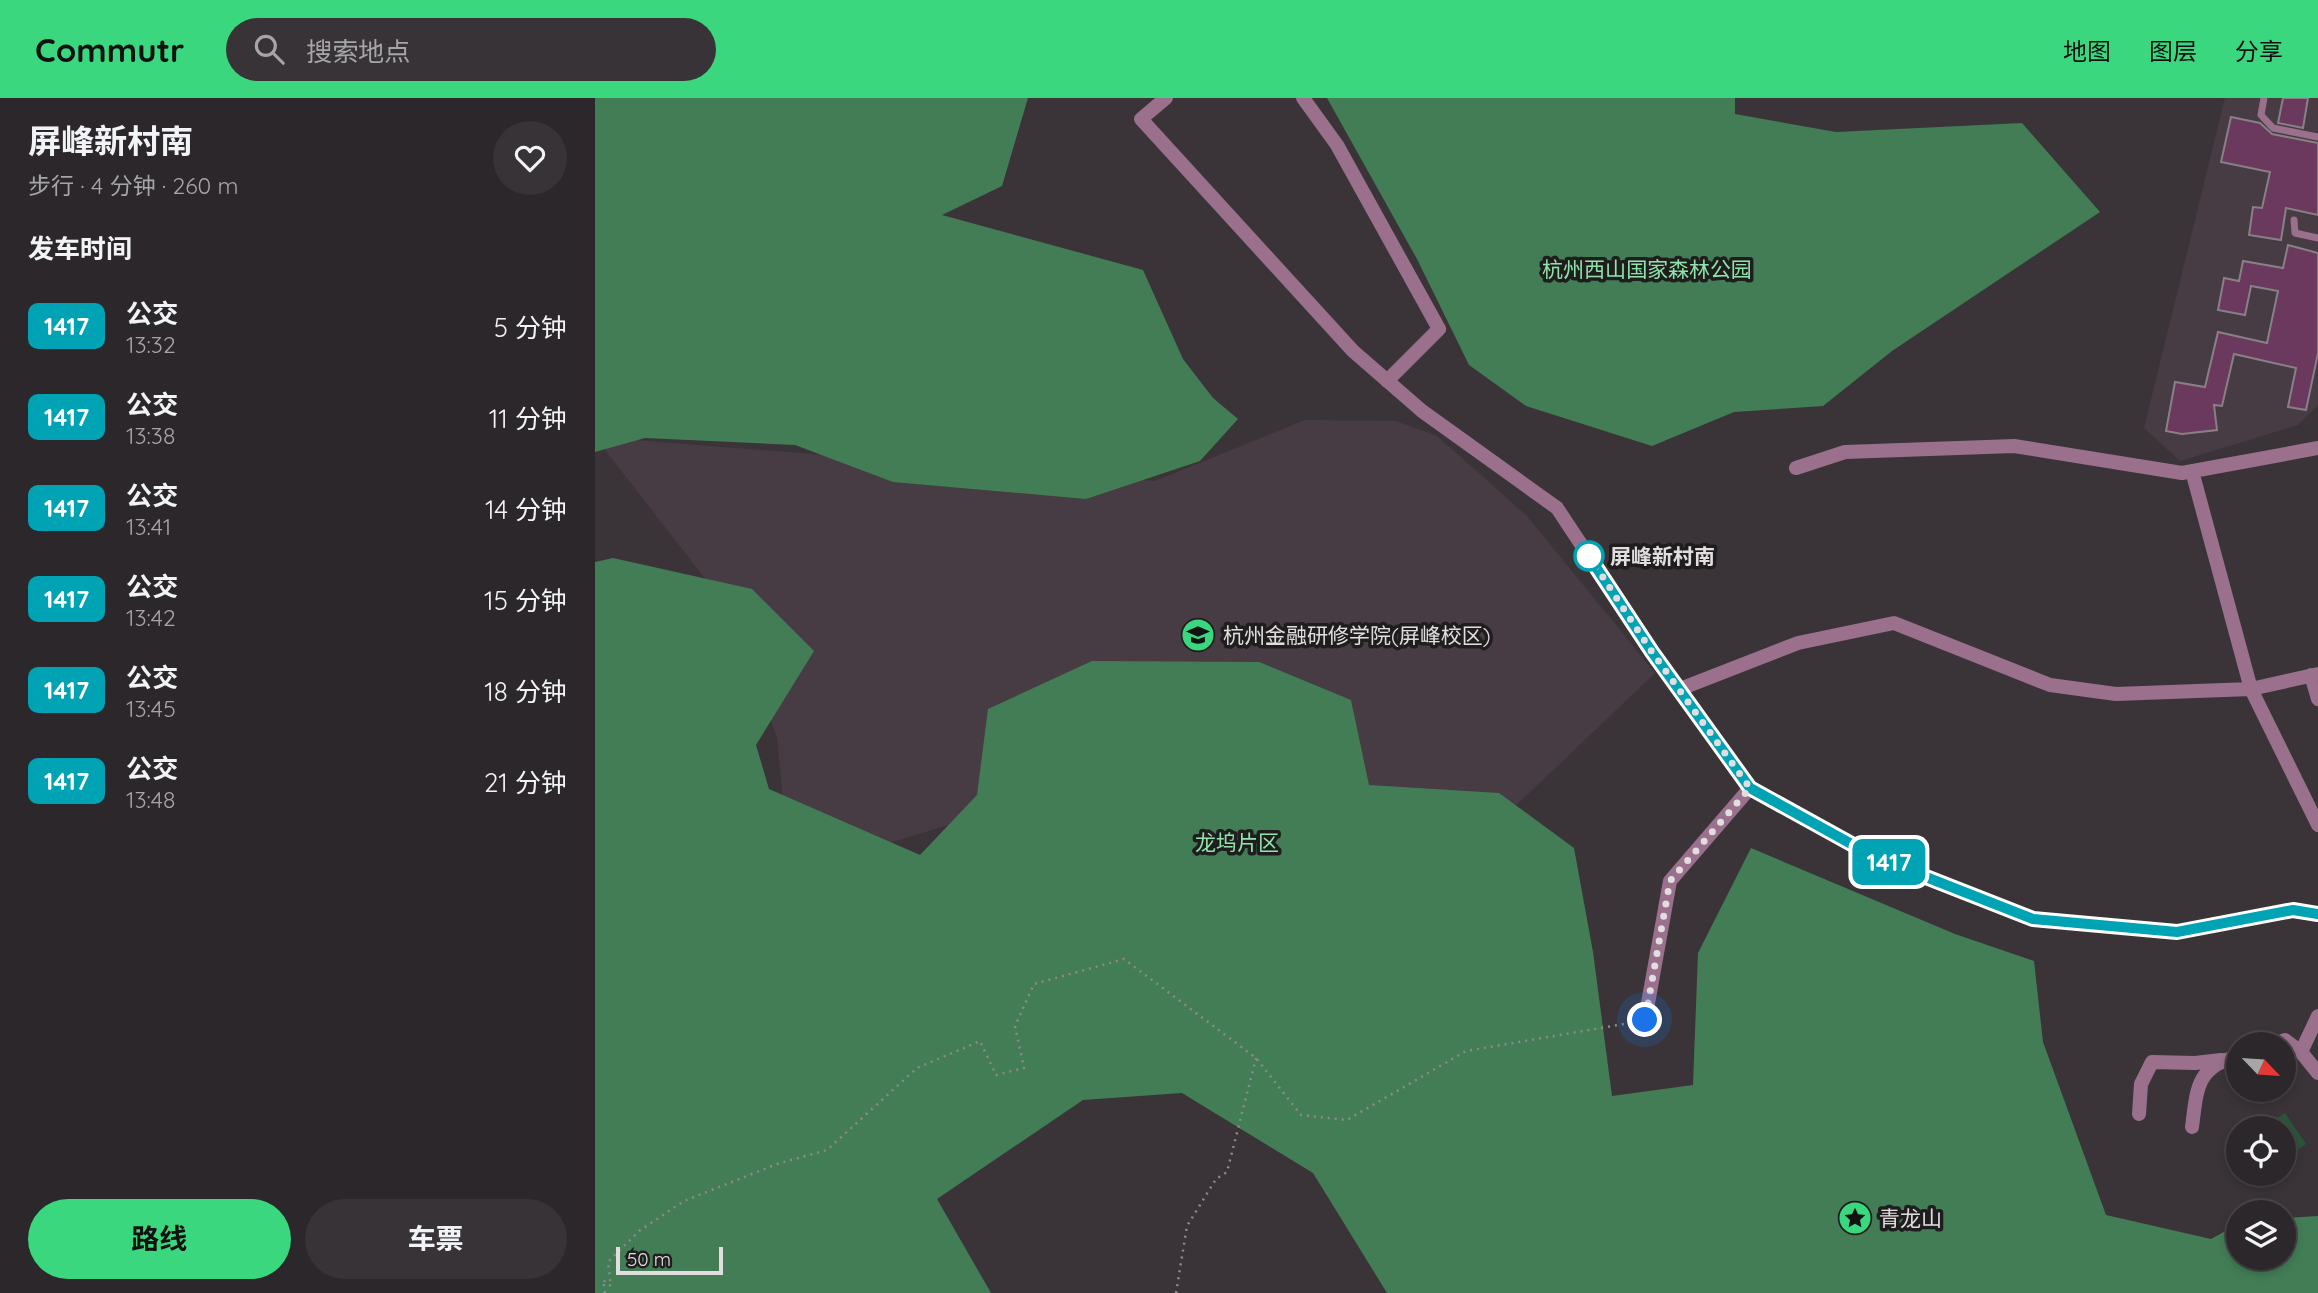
<!DOCTYPE html>
<html lang="zh">
<meta charset="utf-8">
<style>
:root{--surface:#2c272a;--page:#383336;--text:#f1f3f6;--muted:#a6a5a8;--line:#484447;--accent:#3ad77f}
body{margin:0;font-family:Quicksand,"Noto Sans SC",sans-serif;background:var(--page);color:var(--text);height:100vh;display:flex;flex-direction:column;font-size:26px;white-space:nowrap}
*{box-sizing:border-box;margin:0}
p{font-size:23px;color:var(--muted)}
.icon{flex:none;width:38px;height:38px;fill:none;stroke:currentColor;stroke-width:2;stroke-linecap:round;stroke-linejoin:round}
.map{position:relative;flex:1;overflow:hidden}
.drawer{display:flex;flex-direction:column;background:var(--surface);width:595px}
.drawer>*{flex:none}
.badge{padding:0 14px;border-radius:10px;font-size:24px;line-height:46px}
.needle{width:46px;rotate:115deg}
.controls{position:absolute;left:1631px;top:934px;display:grid;gap:14px}
.controls a{display:grid;place-items:center;width:70px;height:70px;border-radius:50%;background:var(--surface);box-shadow:0 4px 10px #0003,0 0 0 2px var(--line);font-size:35px}
.scale{position:absolute;left:21px;bottom:18px;width:107px;box-sizing:border-box;padding-left:7px;border:4px solid #e2dee0;border-top:0;font-size:19px;line-height:24px;white-space:nowrap;color:#e2dee0;-webkit-text-stroke:5px #1f1d1e;paint-order:stroke}
.you{position:absolute;width:35px;height:35px;margin:-18px;border:5px solid #fff;border-radius:50%;background:#1a73e8;box-shadow:0 0 0 10px #1a73e833}
.map>.badge{position:absolute;translate:-50% -50%;box-shadow:0 0 0 4px #fff}
h2{padding:0 28px;font-size:26px;line-height:63px}
.round{display:grid;place-items:center;flex:none;width:74px;height:74px;border-radius:37px;background:var(--page)}
.summary{display:flex;align-items:center;justify-content:space-between;height:119px;padding:0 28px}
h1{font-size:33px;font-weight:700;line-height:52px}
.button{display:flex;gap:14px;margin-top:auto;padding:14px 28px}
.button a{flex:1;height:80px;border-radius:42px;background:var(--accent);color:#111;font-size:28px;font-weight:700;line-height:80px;text-align:center}
.button a+a{background:var(--page);color:var(--text)}
ul{padding:0;list-style:none}
li{display:flex;align-items:center;gap:21px;height:91px;padding:0 28px}
li div{flex:1}
li b{display:block;font-size:26px}
li em{font-style:normal}
li .badge{min-width:77px;font-weight:700;text-align:center}
header{display:flex;align-items:center;gap:42px;box-sizing:border-box;height:98px;padding:0 35px;background:var(--accent);color:#111}
header strong{font-size:33px}
nav{display:flex;gap:38px;margin-inline-start:auto;font-size:24px}
.search{width:490px;height:63px;background:var(--page);display:flex;align-items:center;gap:18px;box-sizing:border-box;padding:0 24px;border-radius:38px;color:var(--muted);font-size:26px}
main{display:flex;flex:1;min-height:0}
.map>svg:first-child{display:block}
.built{fill:#473c43}
.green{fill:#2c543a}
.forest{fill:#427d56}
.building{fill:#6b395e;stroke:#878185;stroke-width:2}
.lines{fill:none;stroke-linecap:round;stroke-linejoin:round}
.path{stroke:#8e898c;stroke-width:2.5;stroke-dasharray:2 5;stroke-linecap:butt}
.lane{stroke:#9a708d;stroke-width:7}
.street{stroke:#9a708d;stroke-width:14}
.secondary{stroke:#d18fbe;stroke-width:14}
.line-casing{stroke:#fff;stroke-width:16}
.line{stroke:#00a3b4;stroke-width:10}
.walk{stroke:#e2dee0;stroke-width:7;stroke-dasharray:0 12.6}
.stop-dot{fill:#fff;stroke:#00a3b4;stroke-width:3.5}
.labels{text-anchor:middle;dominant-baseline:central;stroke-width:7;stroke-linejoin:round;paint-order:stroke}
.park-label{font-size:21px;fill:#8ee4a9;stroke:#1f1d1e}
.stop-label{font-size:21px;font-weight:bold;fill:#e2dee0;stroke:#1f1d1e;text-anchor:start}
.poi-label{font-size:21px;fill:#e2dee0;stroke:#1f1d1e;text-anchor:start}
</style>
<header>
<strong>Commutr</strong>
<div class="search"><svg class="icon" aria-label="search" viewBox="0 0 24 24"><circle cx="10" cy="10" r="6"/><path d="M15 15l6 6"/></svg>搜索地点</div>
<nav><a>地图</a><a>图层</a><a>分享</a></nav>
</header>
<main>
<section class="drawer">
<div class="summary"><div><h1>屏峰新村南</h1><p>步行 · 4 分钟 · 260 m</p></div><a class="round"><svg class="icon" aria-label="heart" viewBox="0 0 24 24"><path d="M12 20l-8-8c-3-5 5-10 8-4 3-6 11-1 8 4z"/></svg></a></div>
<h2>发车时间</h2>
<ul>
<li><span class="badge" style="background:#00a3b4;color:#fff">1417</span><div><b>公交</b><p>13:32</p></div><em>5 分钟</em></li>
<li><span class="badge" style="background:#00a3b4;color:#fff">1417</span><div><b>公交</b><p>13:38</p></div><em>11 分钟</em></li>
<li><span class="badge" style="background:#00a3b4;color:#fff">1417</span><div><b>公交</b><p>13:41</p></div><em>14 分钟</em></li>
<li><span class="badge" style="background:#00a3b4;color:#fff">1417</span><div><b>公交</b><p>13:42</p></div><em>15 分钟</em></li>
<li><span class="badge" style="background:#00a3b4;color:#fff">1417</span><div><b>公交</b><p>13:45</p></div><em>18 分钟</em></li>
<li><span class="badge" style="background:#00a3b4;color:#fff">1417</span><div><b>公交</b><p>13:48</p></div><em>21 分钟</em></li>
</ul>
<div class="button"><a>路线</a><a>车票</a></div>
</section>
<div class="map">
<svg width="1723" height="1195" viewBox="0 0 1723 1195">
<rect width="100%" height="100%" fill="#3a3438"/>
<path class="built" d="M 1630,0 L 1723,0 L 1723,307 L 1703,327 L 1585,363 L 1549,330 Z
M 710,322 L 801,323 L 842,338 L 932,418 L 1060,575 L 886,741 L 364,724 L 283,748 L 188,702 L 182,639 L 136,514 L 0,339 L 560,383 Z"/>
<path class="green" d="M 1690,1015 L 1711,1046 L 1689,1061 L 1689,1031 L 1666,1031 Z"/>
<path class="forest" d="M 0,0 L 433,0 L 407,88 L 347,117 L 548,172 L 588,261 L 618,300 L 643,321 L 605,363 L 491,401 L 298,384 L 200,347 L 50,340 L 0,354 Z
M 732,0 L 1140,0 L 1140,16 L 1241,34 L 1427,25 L 1505,114 L 1297,253 L 1228,308 L 1139,314 L 1057,348 L 931,308 L 874,267 L 822,161 Z
M 18,460 L 157,491 L 219,553 L 161,647 L 174,691 L 325,757 L 382,697 L 393,611 L 497,563 L 664,564 L 756,602 L 774,687 L 904,695 L 979,750 L 998,854 L 1017,998 L 1098,987 L 1103,855 L 1156,750 L 1360,836 L 1439,863 L 1448,944 L 1511,1117 L 1616,1141 L 1643,1126 L 1643,1160 L 1689,1160 L 1689,1120 L 1723,1118 L 1723,1195 L 792,1195 L 718,1075 L 587,995 L 488,1002 L 342,1101 L 396,1195 L 0,1195 L 0,464 Z"/>
<path class="building" d="M 1688,0 L 1713,0 L 1708,30 L 1683,25 Z
M 1636,19 L 1665,25 L 1677,36 L 1723,45 L 1723,117 L 1691,110 L 1686,142 L 1654,137 L 1658,109 L 1667,110 L 1675,74 L 1626,64 Z
M 1693,147 L 1723,155 L 1723,255 L 1711,312 L 1693,309 L 1701,270 L 1639,256 L 1627,308 L 1619,307 L 1622,332 L 1587,336 L 1571,333 L 1580,284 L 1610,289 L 1623,234 L 1672,245 L 1683,193 L 1656,188 L 1650,217 L 1623,212 L 1629,180 L 1644,183 L 1648,163 L 1688,170 Z"/>
<g class="lines">
<path class="path" d="M 10,1195 L 8,1182 L 16,1188 L 13,1164 L 44,1133 L 89,1103 L 182,1066 L 232,1052 L 322,970 L 385,943 L 401,977 L 429,970 L 420,928 L 439,886 L 529,861 L 661,960 L 706,1017 L 752,1022 L 871,953 L 1035,925
M 581,1195 L 592,1128 L 621,1081 L 632,1074 L 661,960"/>
<path class="lane" d="M 1669,0 L 1666,17 L 1678,30 L 1723,39
M 1699,122 L 1700,135 L 1723,140"/>
<path class="street" d="M 571,0 L 546,21 L 758,253 L 827,313 L 962,410 L 1005,475
M 708,0 L 742,47 L 844,231 L 792,283
M 1201,370 L 1250,354 L 1419,348 L 1587,375 L 1723,350
M 1597,373 L 1656,591 L 1723,727
M 1716,577 L 1723,601
M 1085,591 L 1203,545 L 1299,525 L 1455,587 L 1521,596 L 1656,591 L 1723,576
M 1723,918 L 1706,954 L 1723,975
M 1050,922 L 1075,783 L 1155,690
M 1677,947 L 1690,942 L 1706,954
M 1544,1016 L 1546,986 L 1557,964 L 1600,965 L 1626,962
M 1597,1029 C 1602,991 1601,969 1643,958"/>
<path class="secondary" d="M 1005,475 L 1057,553 L 1155,690 L 1280,759 L 1438,821 L 1582,834 L 1698,812 L 1723,816"/>
</g>
<g class="lines">
<defs>
<path id="line" d="M 993,457 L 1057,554 L 1155,690 L 1280,759 L 1438,821 L 1582,834 L 1698,812 L 1723,816"/>
</defs>
<use href="#line" class="line-casing"/>
<use href="#line" class="line"/>
<path class="walk" d="M 994,458 L 1057,554 L 1155,690 L 1075,783 L 1050,922"/>
</g>
<defs>
<symbol id="university-disc" viewBox="-11 -11 22 22"><circle r="9.5" fill="#3ad77f" stroke="#1f1d1e"/><path d="M0-5L7-2L0 1L-7-2ZM-4 1L0 2.5L4 1V4Q0 6-4 4Z" fill="#111"/></symbol>
<symbol id="sight-disc" viewBox="-11 -11 22 22"><circle r="9.5" fill="#3ad77f" stroke="#1f1d1e"/><path d="M0-6L1.8-2.2L6-1.7L2.9 1.2L3.7 5.4L0 3.3L-3.7 5.4L-2.9 1.2L-6-1.7L-1.8-2.2Z" fill="#111"/></symbol>
</defs>
<g fill-rule="evenodd">
<use href="#university-disc" x="584" y="518" width="38" height="38"/>
<use href="#sight-disc" x="1241" y="1101" width="38" height="38"/>
</g>
<circle class="stop-dot" cx="994" cy="458" r="14"/>
<g class="labels">
<g class="park-label">
<text x="1052" y="171">杭州西山国家森林公园</text>
<text x="642" y="744">龙坞片区</text>
</g>
<g class="stop-label">
<text x="1015" y="458">屏峰新村南</text>
</g>
<g class="poi-label">
<text x="628" y="537">杭州金融研修学院(屏峰校区)</text>
<text x="1284" y="1120">青龙山</text>
</g>
</g>
</svg>
<div class="controls">
<a><svg class="needle" viewBox="-14 -14 28 28"><path d="M0-13l5 13h-10z" fill="#e53935"/><path d="M0 13l5-13h-10z" fill="#a6a5a8"/></svg></a>
<a><svg class="icon" aria-label="locate" viewBox="0 0 24 24"><circle cx="12" cy="12" r="6"/><path d="M12 2v4M12 18v4M2 12h4M18 12h4"/></svg></a>
<a><svg class="icon" aria-label="layers" viewBox="0 0 24 24"><path d="M12 4l9 5-9 5-9-5zM3 14l9 5 9-5"/></svg></a>
</div>
<div class="scale">50 m</div>
<div class="you" style="left:1050px;top:922px"></div>
<b class="badge" style="left:1294px;top:764px;background:#00a3b4;color:#fff">1417</b>
</div>
</main>
